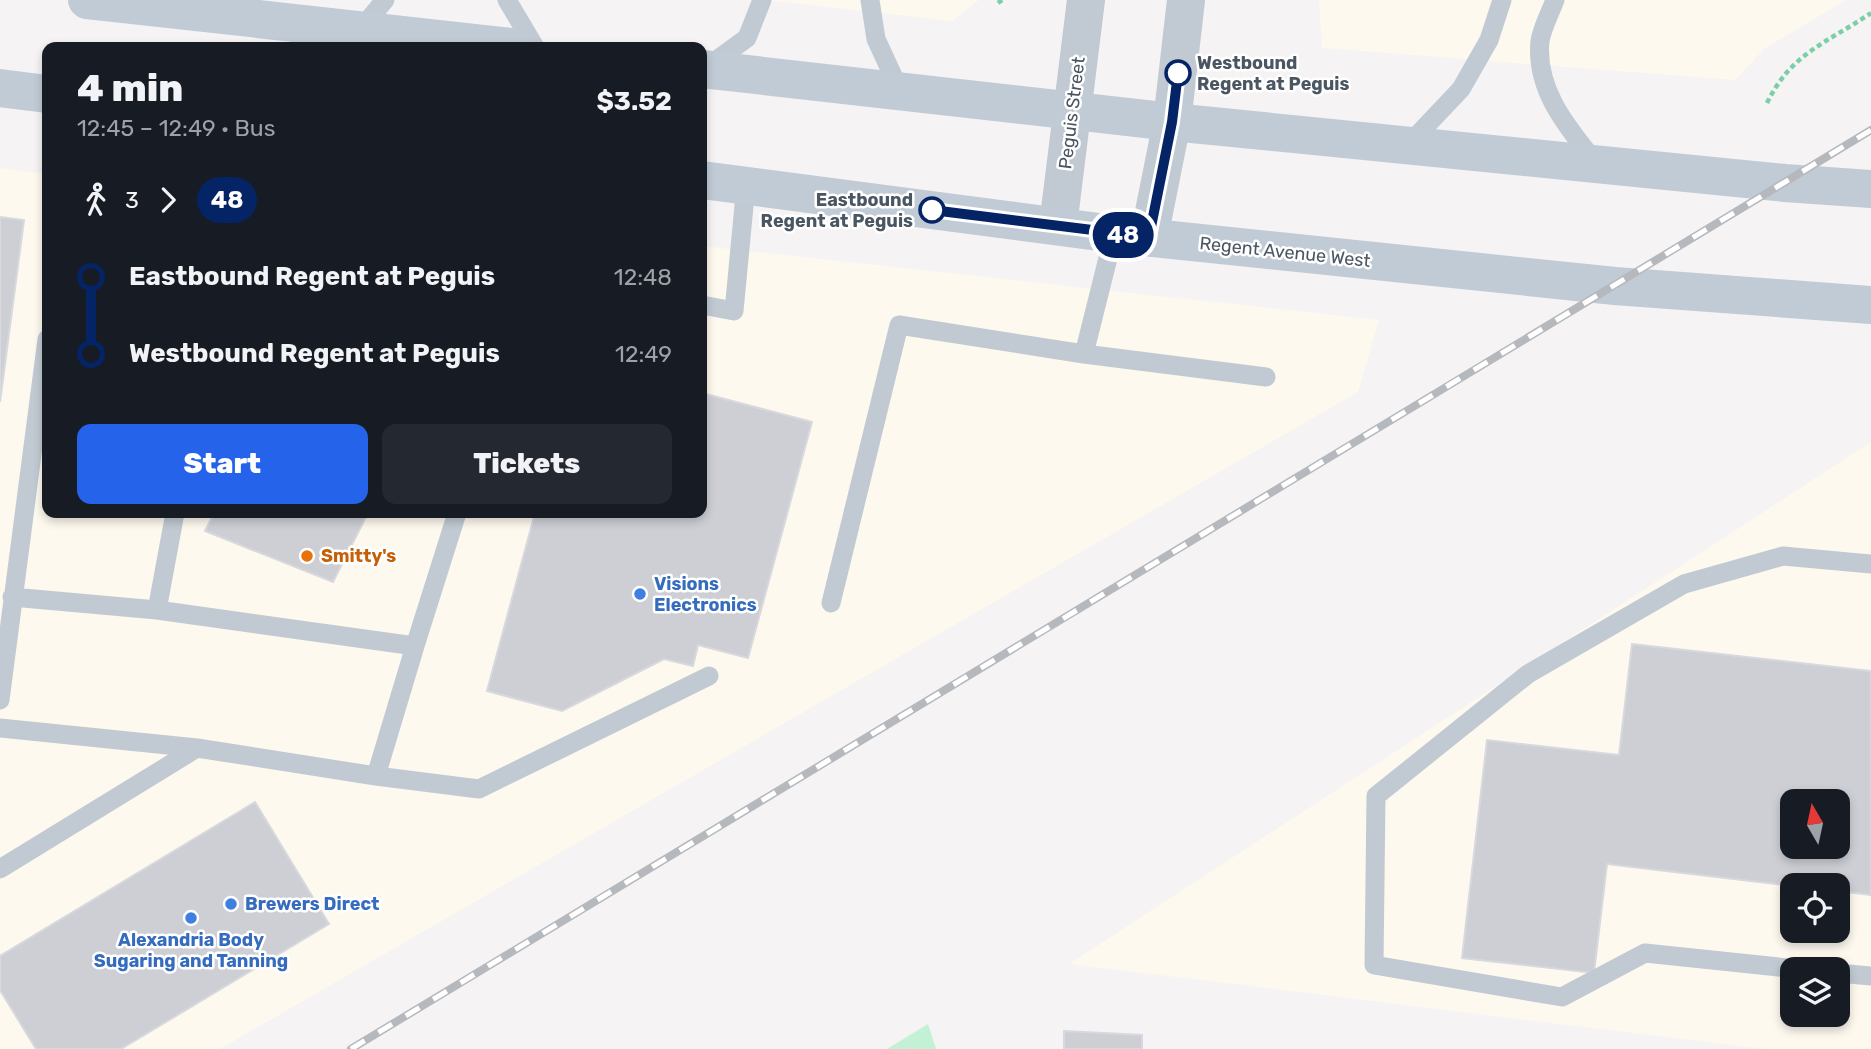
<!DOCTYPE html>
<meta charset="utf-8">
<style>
:root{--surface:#171b24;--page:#242831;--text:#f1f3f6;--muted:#9ea1a6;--accent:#2563eb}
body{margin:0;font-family:Rubik,sans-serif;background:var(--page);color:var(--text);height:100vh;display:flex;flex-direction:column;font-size:26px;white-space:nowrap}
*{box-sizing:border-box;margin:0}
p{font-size:23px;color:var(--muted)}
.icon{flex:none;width:38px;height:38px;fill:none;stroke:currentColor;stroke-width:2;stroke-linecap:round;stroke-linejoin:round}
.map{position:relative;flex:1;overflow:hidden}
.details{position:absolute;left:42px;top:42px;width:665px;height:476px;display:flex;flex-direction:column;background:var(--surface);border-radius:14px;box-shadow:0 4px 10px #0003}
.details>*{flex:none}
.badge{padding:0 14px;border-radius:23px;font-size:24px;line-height:46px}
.needle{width:46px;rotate:351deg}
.fabs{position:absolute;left:1780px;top:789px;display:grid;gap:14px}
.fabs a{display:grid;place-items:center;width:70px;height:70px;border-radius:14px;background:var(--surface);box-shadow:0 4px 10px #0003;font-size:35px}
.map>.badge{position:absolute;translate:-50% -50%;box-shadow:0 0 0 4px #fff}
.legs{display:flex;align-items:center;gap:10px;height:77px;padding:0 35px;font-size:23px}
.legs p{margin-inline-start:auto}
.summary{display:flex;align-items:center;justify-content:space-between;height:119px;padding:0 35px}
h1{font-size:38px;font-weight:800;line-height:52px}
.primary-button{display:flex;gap:14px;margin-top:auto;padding:14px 35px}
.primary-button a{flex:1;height:80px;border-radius:14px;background:var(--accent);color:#fff;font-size:28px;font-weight:800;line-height:80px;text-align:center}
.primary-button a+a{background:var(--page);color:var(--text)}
ul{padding:0 35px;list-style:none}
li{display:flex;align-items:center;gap:24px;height:77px;font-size:26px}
li i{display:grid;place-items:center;width:10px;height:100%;margin:0 9px;background:currentColor}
li i::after{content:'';width:18px;height:18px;margin:-9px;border:5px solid;border-radius:50%;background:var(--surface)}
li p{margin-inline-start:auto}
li:first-child i{background:linear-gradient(#0000 50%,currentColor 0)}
li:last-child i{background:linear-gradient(currentColor 50%,#0000 0)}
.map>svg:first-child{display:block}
.commercial{fill:#fdf9ef;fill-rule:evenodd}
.green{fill:#c3f1d5}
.building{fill:#cdcfd5;stroke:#d7d9de;stroke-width:2;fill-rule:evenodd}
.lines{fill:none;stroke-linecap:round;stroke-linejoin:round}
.path{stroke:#7ad0a6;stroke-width:4.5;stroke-dasharray:5 3.5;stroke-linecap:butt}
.service{stroke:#c1cad2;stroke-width:19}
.tertiary{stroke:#c1cad2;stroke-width:38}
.secondary{stroke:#c1cbd6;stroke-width:38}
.rail-casing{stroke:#b5b8bd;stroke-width:8}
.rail{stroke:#fff;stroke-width:5;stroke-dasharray:16;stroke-linecap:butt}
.line-1-casing{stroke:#fff;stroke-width:16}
.line-1{stroke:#052465;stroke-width:10}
.stop-1-dot{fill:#fff;stroke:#052465;stroke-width:3.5}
.food-dot{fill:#e8710a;stroke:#fff;stroke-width:2.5}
.shop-dot{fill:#3f7fe0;stroke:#fff;stroke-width:2.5}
.labels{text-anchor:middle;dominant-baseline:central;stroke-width:5;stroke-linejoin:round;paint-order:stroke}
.stop-label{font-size:18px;font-weight:bold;fill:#4a5661;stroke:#fff;text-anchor:start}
.street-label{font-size:18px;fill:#4a5661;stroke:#fff}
.food-label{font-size:18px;font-weight:bold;fill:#c56008;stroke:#fff;text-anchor:start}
.shop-label{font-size:18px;font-weight:bold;fill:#366cbe;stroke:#fff;text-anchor:start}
</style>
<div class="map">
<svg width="1871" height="1049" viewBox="0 0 1871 1049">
<rect width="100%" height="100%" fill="#f5f3f3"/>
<path class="commercial" d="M 766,0 L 979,0 L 952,21 Z
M 1319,0 L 1846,0 L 1764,49 L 1735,80 L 1322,48 Z
M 0,168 L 47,174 L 47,513 L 702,513 L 702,246 L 1379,320 L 1358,392 L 220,1049 L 0,1049 Z
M 1871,442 L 1871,1049 L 1764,1049 L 1069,964 ZM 1792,802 L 1838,802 L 1838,847 L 1792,847 ZM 1792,886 L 1838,886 L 1838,931 L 1792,931 ZM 1792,970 L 1838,970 L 1838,1015 L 1792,1015 Z"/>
<path class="green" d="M 928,1024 L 936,1049 L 887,1049 Z"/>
<path class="building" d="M 0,217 L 24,220 L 0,402 Z
M 702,393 L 812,422 L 748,658 L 698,645 L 693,666 L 664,659 L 562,711 L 487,691 L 535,513 L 702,513 Z
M 214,513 L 368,513 L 333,582 L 205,531 Z
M 1632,644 L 1871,671 L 1871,895 L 1838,891 L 1838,886 L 1792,886 L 1607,864 L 1594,973 L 1462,958 L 1487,740 L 1619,755 ZM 1792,802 L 1838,802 L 1838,847 L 1792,847 Z
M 255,802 L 329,924 L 121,1049 L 36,1049 L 0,990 L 0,956 Z
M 1064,1031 L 1142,1035 L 1142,1049 L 1064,1049 Z"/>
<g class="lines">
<path class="path" d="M 998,3 L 1002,0
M 1767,103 C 1792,52 1827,43 1871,13"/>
<path class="service" d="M 507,0 L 535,47
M 870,0 L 876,39 L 900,91
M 1555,0 C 1550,13 1542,28 1540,41 C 1535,90 1568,128 1596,163
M 359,31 L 385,0
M 707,67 L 747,38 L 762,0
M 1408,145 L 1461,89 L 1489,40 L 1502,0
M 702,305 L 734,311 L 746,185
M 1084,354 L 1266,377
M 12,597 L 157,610 L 415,646 L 457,513
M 831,603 L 899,325 L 1084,354 L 1114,234
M 157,610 L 175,513
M 0,700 L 47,339
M 0,728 L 197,748 L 376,776 L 415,646
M 376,776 L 479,789 L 709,676
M 0,869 L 197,748
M 1807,970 L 1645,953 L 1562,997 L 1374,965 L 1376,796 L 1528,674 L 1684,584 L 1783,556 L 1871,564
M 1838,973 L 1871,976"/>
<path class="tertiary" d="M 1058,226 L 1086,0
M 1149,237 L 1172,122 L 1186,0"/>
<path class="secondary" d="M 87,0 L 511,47
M 702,69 L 1172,122 L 1785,183 L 1871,189
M 0,88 L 47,94
M 702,180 L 1114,234 L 1615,286 L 1871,305"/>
<defs>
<path id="rail" d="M 351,1049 L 1871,130"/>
</defs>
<use href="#rail" class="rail-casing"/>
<use href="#rail" class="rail"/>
</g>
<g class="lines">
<defs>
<path id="line-1" d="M 932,210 L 1149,237 L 1172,122 L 1178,73"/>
</defs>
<use href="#line-1" class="line-1-casing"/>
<use href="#line-1" class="line-1"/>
</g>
<g class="stop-1-dot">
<circle cx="1178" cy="73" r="12"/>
<circle cx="932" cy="210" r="12"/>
</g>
<circle class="food-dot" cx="307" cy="556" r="7"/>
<g class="shop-dot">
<circle cx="640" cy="594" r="7"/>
<circle cx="231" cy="904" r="7"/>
<circle cx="191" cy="918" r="7"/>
</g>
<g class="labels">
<g class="stop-label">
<text x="1197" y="63">Westbound<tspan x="1197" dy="21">Regent at Peguis</tspan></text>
<text x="913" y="200" text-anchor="end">Eastbound<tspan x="913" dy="21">Regent at Peguis</tspan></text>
</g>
<g class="street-label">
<text transform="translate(1072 113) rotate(-83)">Peguis Street</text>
<text transform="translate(1285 252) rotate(6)">Regent Avenue West</text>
</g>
<g class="food-label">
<text x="321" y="556">Smitty's</text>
</g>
<g class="shop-label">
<text x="654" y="584">Visions<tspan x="654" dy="21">Electronics</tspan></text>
<text x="245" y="904">Brewers Direct</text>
<text x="191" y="940" text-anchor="middle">Alexandria Body<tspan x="191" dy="21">Sugaring and Tanning</tspan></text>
</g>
</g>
</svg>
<div class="fabs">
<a><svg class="needle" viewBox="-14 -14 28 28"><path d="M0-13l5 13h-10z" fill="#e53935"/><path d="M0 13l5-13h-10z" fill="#9ea1a6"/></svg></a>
<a><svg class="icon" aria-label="locate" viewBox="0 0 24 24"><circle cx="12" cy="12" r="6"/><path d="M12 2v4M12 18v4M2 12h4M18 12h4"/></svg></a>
<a><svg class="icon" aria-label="layers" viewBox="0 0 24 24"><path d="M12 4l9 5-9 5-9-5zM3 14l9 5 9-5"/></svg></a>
</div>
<b class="badge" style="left:1123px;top:235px;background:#052465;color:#fff">48</b>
<section class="details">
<div class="summary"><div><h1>4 min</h1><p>12:45 – 12:49 · Bus</p></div><b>$3.52</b></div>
<div class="legs"><svg class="icon" aria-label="walk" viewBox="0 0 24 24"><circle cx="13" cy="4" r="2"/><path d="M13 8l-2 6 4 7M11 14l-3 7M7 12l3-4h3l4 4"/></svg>3<svg class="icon" aria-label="forward" viewBox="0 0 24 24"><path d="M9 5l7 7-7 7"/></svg><b class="badge" style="background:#052465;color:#fff">48</b></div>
<ul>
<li><i style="color:#052465"></i><b>Eastbound Regent at Peguis</b><p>12:48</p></li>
<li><i style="color:#052465"></i><b>Westbound Regent at Peguis</b><p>12:49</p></li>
</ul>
<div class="primary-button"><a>Start</a><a>Tickets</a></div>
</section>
</div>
